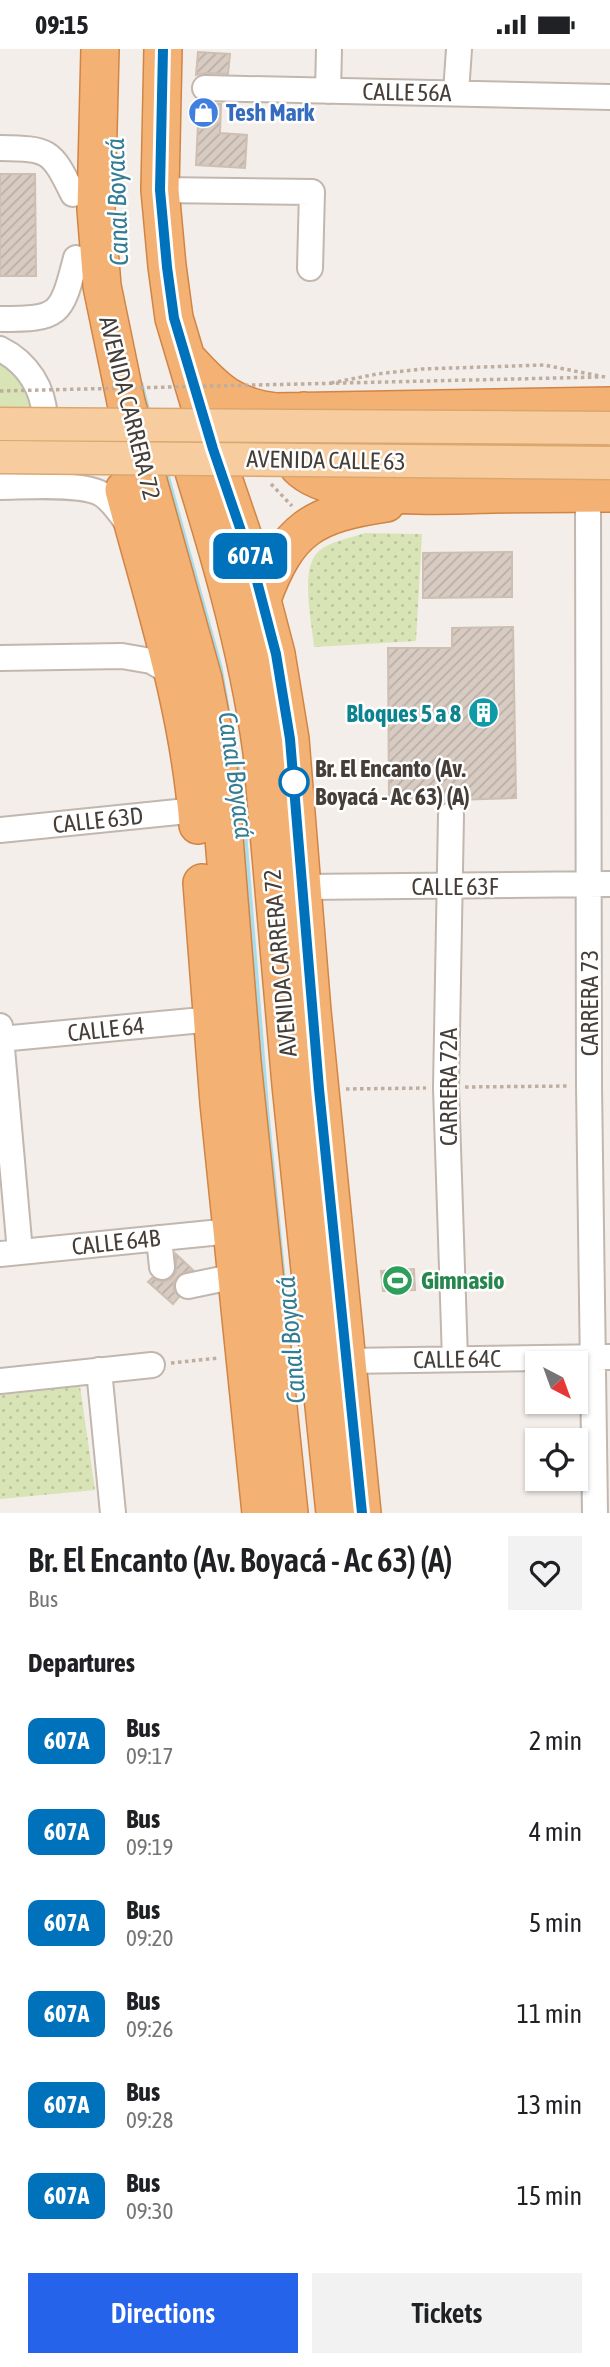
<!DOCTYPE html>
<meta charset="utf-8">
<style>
:root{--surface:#fff;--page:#f2f2f2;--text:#202124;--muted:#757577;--accent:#2563eb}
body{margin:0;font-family:"Asap Condensed",sans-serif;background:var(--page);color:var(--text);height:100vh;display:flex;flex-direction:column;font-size:26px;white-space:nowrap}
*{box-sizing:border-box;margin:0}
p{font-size:23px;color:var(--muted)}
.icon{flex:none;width:38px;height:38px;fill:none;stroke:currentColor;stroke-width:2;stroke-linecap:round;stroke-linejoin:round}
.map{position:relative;height:1464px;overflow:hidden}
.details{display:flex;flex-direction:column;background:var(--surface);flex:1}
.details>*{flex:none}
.badge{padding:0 14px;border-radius:10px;font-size:24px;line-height:46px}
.needle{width:46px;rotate:139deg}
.buttons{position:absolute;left:525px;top:1302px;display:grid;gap:14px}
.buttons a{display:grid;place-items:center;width:63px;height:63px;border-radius:0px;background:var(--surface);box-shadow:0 2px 5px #0004;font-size:35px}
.map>.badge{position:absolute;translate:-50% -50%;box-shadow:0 0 0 4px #fff}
h2{padding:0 28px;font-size:26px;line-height:63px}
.round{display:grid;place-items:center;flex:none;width:74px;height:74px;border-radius:0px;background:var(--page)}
.summary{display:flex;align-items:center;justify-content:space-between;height:119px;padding:0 28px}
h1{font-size:33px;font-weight:600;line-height:52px}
.button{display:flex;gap:14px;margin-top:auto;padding:14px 28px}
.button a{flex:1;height:80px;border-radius:0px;background:var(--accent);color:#fff;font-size:28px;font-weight:600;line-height:80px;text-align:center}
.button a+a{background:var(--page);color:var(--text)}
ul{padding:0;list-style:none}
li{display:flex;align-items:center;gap:21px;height:91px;padding:0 28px}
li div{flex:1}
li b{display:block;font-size:26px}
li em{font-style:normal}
li .badge{min-width:77px;font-weight:700;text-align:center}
.status{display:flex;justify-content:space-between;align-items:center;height:49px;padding:0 35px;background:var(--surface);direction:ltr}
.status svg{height:19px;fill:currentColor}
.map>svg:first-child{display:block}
.grass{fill:#d8e4b5}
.park{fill:url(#park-dots)}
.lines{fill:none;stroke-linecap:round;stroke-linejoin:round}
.stream{stroke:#aaddeb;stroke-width:5}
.building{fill:url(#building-hatch);stroke:#cebfb3;stroke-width:2}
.minor-casing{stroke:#c1b7af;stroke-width:28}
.highway-casing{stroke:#d28445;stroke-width:40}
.path{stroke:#bfae9f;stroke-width:3.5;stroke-dasharray:3.5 3.5;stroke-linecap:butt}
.minor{stroke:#fff;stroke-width:24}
.highway{stroke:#f3b274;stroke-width:37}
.major-bridge-casing{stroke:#dba76f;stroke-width:35;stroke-linecap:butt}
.path-bridge{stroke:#bfae9f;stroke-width:3.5;stroke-dasharray:3.5 3.5;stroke-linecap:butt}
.major-bridge{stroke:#f7cd9f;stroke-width:32}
.line-casing{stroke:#fff;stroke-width:16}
.line{stroke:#0072bc;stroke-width:10}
.stop-dot{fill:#fff;stroke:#0072bc;stroke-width:3.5}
.labels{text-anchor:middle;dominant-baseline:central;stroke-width:5;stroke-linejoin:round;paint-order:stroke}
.street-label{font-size:24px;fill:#463e38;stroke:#fff}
.shop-label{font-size:24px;font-weight:bold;fill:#366cbe;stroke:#fff;text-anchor:start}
.culture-label{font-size:24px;font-weight:bold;fill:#0d838f;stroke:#fff;text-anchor:end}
.stop-label{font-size:24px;font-weight:bold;fill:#463e38;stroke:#fff;text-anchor:start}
.leisure-label{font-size:24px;font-weight:bold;fill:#27864d;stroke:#fff;text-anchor:start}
.water-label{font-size:26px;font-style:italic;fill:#337d94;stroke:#fff}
</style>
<div class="status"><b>09:15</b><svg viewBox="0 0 49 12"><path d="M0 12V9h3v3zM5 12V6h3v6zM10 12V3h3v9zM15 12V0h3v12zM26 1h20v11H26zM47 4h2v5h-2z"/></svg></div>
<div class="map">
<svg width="610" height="1464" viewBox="0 0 610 1464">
<defs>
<pattern id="park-dots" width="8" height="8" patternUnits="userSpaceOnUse" patternTransform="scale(1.75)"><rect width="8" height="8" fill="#d8e4b5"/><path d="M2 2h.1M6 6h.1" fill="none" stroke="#bbc59c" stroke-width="1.8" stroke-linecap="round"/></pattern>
<pattern id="building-hatch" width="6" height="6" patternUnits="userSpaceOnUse" patternTransform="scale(1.75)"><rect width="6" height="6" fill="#d7cbc2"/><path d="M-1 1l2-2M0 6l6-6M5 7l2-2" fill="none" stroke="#baafa7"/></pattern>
</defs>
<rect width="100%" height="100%" fill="#f3eee9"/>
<path class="grass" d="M 0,308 L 11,314 L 36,359 L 34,387 L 0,424 Z"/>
<path class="park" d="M 365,484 L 422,485 L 416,592 L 314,598 C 312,573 299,519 319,502 C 330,492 352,489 365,484 Z
M 80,1337 L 95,1441 L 0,1450 L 0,1346 Z"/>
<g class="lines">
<path class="stream" d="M 141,335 L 149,366
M 165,419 L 220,618 L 241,739 L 267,1065 L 290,1297"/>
</g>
<path class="building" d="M 198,3 L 230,5 L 228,25 L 205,24 L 196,26 Z
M 199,54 L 221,55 L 220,84 L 247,86 L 245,119 L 196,116 Z
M 0,125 L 35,125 L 36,227 L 0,227 Z
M 512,503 L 512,548 L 423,549 L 423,504 Z
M 513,578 L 516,749 L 389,753 L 388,599 L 452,599 L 452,579 Z
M 176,1205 L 193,1221 L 179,1226 L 174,1232 L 174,1241 L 179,1248 L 173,1255 L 148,1233 L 152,1229 L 163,1233 L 171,1230 L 176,1223 Z
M 414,1220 L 415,1241 L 383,1242 L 381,1222 Z"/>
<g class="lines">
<defs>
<path id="minor" d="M 205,39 L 610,48
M 328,42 L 329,0
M 456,44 L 459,0
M 0,99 C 49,100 51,100 73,145
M 160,141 L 312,143 L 310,219
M 0,270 C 60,270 61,267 76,209
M 0,300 C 56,327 63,409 0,433
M 0,438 C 24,438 84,433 103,446 C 113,453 121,465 128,475
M 588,444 L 589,1037 L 595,1464
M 0,609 L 122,607 L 151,612 L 175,626
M 451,766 L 446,1039 L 455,1310
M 0,781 L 197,761
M 301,838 L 610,835
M 0,977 L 20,1203
M 0,990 L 213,970
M 159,1189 L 162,1218
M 0,1205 L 231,1182
M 188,1237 L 236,1227
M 346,1312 L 610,1308
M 99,1321 L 113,1464
M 0,1332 L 152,1316"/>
<path id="highway" d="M 100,0 L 96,160 L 102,237 L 126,353 L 203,630 L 217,702 L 242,1013 L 289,1464
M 163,0 L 160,141 L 167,217 L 174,269 L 213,400 L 253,517 L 276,605 L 290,690 L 312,962 L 362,1464
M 188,311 C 216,342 233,358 276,363 L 610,357
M 304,362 C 234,460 446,446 492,445 C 532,445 571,444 610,444
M 182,384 C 215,489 247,594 262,703 L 291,1036 L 335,1464
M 124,441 C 154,554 189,658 198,776
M 262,550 C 288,479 313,465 386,454
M 202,834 L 219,1054 L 261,1464"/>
</defs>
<use href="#minor" class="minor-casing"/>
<use href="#highway" class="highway-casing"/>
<path class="path" d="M 331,334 L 377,325 L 422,320 L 544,316 L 605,328
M 271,435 L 292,457
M 465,1038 L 569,1037
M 346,1040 L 426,1039
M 171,1314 L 219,1309"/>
<use href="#minor" class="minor"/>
<use href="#highway" class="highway"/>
<defs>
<path id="major-bridge" d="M 0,375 L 610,379
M 0,408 L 610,414"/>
</defs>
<use href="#major-bridge" class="major-bridge-casing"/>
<path class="path-bridge" d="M 0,342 L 599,328"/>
<use href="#major-bridge" class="major-bridge"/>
</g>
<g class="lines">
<defs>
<path id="line" d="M 163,0 L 160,141 L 167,218 L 174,269 L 213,400 L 253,517 L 276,605 L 290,690 L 319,1040 L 362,1464"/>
</defs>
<use href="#line" class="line-casing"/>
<use href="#line" class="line"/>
</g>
<defs>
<symbol id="shop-disc" viewBox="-11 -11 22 22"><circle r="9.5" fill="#3f7fe0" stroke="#fff"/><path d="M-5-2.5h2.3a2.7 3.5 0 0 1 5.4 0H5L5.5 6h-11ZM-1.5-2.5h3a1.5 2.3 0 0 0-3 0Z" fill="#fff"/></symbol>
<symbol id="building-disc" viewBox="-11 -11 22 22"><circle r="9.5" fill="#0f9aa8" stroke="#fff"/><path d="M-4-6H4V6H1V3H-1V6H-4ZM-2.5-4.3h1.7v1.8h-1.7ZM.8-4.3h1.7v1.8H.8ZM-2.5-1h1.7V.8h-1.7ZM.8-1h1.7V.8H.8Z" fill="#fff"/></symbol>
<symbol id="stadium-disc" viewBox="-11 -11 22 22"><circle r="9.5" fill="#2e9e5b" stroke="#fff"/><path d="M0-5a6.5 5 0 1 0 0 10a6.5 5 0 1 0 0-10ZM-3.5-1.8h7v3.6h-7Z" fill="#fff"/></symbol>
</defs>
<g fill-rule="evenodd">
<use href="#shop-disc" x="186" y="46" width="35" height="35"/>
<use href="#building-disc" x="466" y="646" width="35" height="35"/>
<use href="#stadium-disc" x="380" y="1214" width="35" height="35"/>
</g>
<circle class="stop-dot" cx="294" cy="733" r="14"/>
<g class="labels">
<g class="street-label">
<text transform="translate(407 43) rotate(1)">CALLE 56A</text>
<text transform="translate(130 359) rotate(76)">AVENIDA CARRERA 72</text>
<text transform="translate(326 411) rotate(1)">AVENIDA CALLE 63</text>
<text transform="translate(98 771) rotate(-6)">CALLE 63D</text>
<text x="455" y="837">CALLE 63F</text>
<text transform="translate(280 914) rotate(-95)">AVENIDA CARRERA 72</text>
<text transform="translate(589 954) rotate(-90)">CARRERA 73</text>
<text transform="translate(106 980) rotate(-6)">CALLE 64</text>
<text transform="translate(448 1038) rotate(-90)">CARRERA 72A</text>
<text transform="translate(116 1193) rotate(-6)">CALLE 64B</text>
<text transform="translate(457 1310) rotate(-1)">CALLE 64C</text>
</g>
<g class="shop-label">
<text x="226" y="63">Tesh Mark</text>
</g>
<g class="culture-label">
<text x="461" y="664">Bloques 5 a 8</text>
</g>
<g class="stop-label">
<text x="315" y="719">Br. El Encanto (Av.<tspan x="315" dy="28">Boyacá - Ac 63) (A)</tspan></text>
</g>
<g class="leisure-label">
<text x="421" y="1231">Gimnasio</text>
</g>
<g class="water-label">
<text transform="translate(117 153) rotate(-92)">Canal Boyacá</text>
<text transform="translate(236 726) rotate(82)">Canal Boyacá</text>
<text transform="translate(291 1291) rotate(-95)">Canal Boyacá</text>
</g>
</g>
</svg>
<div class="buttons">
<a><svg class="needle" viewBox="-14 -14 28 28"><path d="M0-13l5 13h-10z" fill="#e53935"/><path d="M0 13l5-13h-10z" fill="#757577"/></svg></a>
<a><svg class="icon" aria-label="locate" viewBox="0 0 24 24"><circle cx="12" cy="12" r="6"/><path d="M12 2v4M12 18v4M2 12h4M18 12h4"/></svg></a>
</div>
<b class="badge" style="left:250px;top:507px;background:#0072bc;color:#fff">607A</b>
</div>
<section class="details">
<div class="summary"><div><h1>Br. El Encanto (Av. Boyacá - Ac 63) (A)</h1><p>Bus</p></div><a class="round"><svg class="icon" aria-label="heart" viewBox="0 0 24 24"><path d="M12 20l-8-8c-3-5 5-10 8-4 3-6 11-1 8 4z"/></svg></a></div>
<h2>Departures</h2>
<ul>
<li><span class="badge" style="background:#0072bc;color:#fff">607A</span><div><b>Bus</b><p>09:17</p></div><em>2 min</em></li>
<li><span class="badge" style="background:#0072bc;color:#fff">607A</span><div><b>Bus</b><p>09:19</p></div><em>4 min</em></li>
<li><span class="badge" style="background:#0072bc;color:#fff">607A</span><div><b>Bus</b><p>09:20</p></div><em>5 min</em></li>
<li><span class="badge" style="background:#0072bc;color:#fff">607A</span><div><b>Bus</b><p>09:26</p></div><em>11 min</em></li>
<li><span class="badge" style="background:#0072bc;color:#fff">607A</span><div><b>Bus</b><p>09:28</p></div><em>13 min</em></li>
<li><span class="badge" style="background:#0072bc;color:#fff">607A</span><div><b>Bus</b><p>09:30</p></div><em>15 min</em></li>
</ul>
<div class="button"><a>Directions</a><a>Tickets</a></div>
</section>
